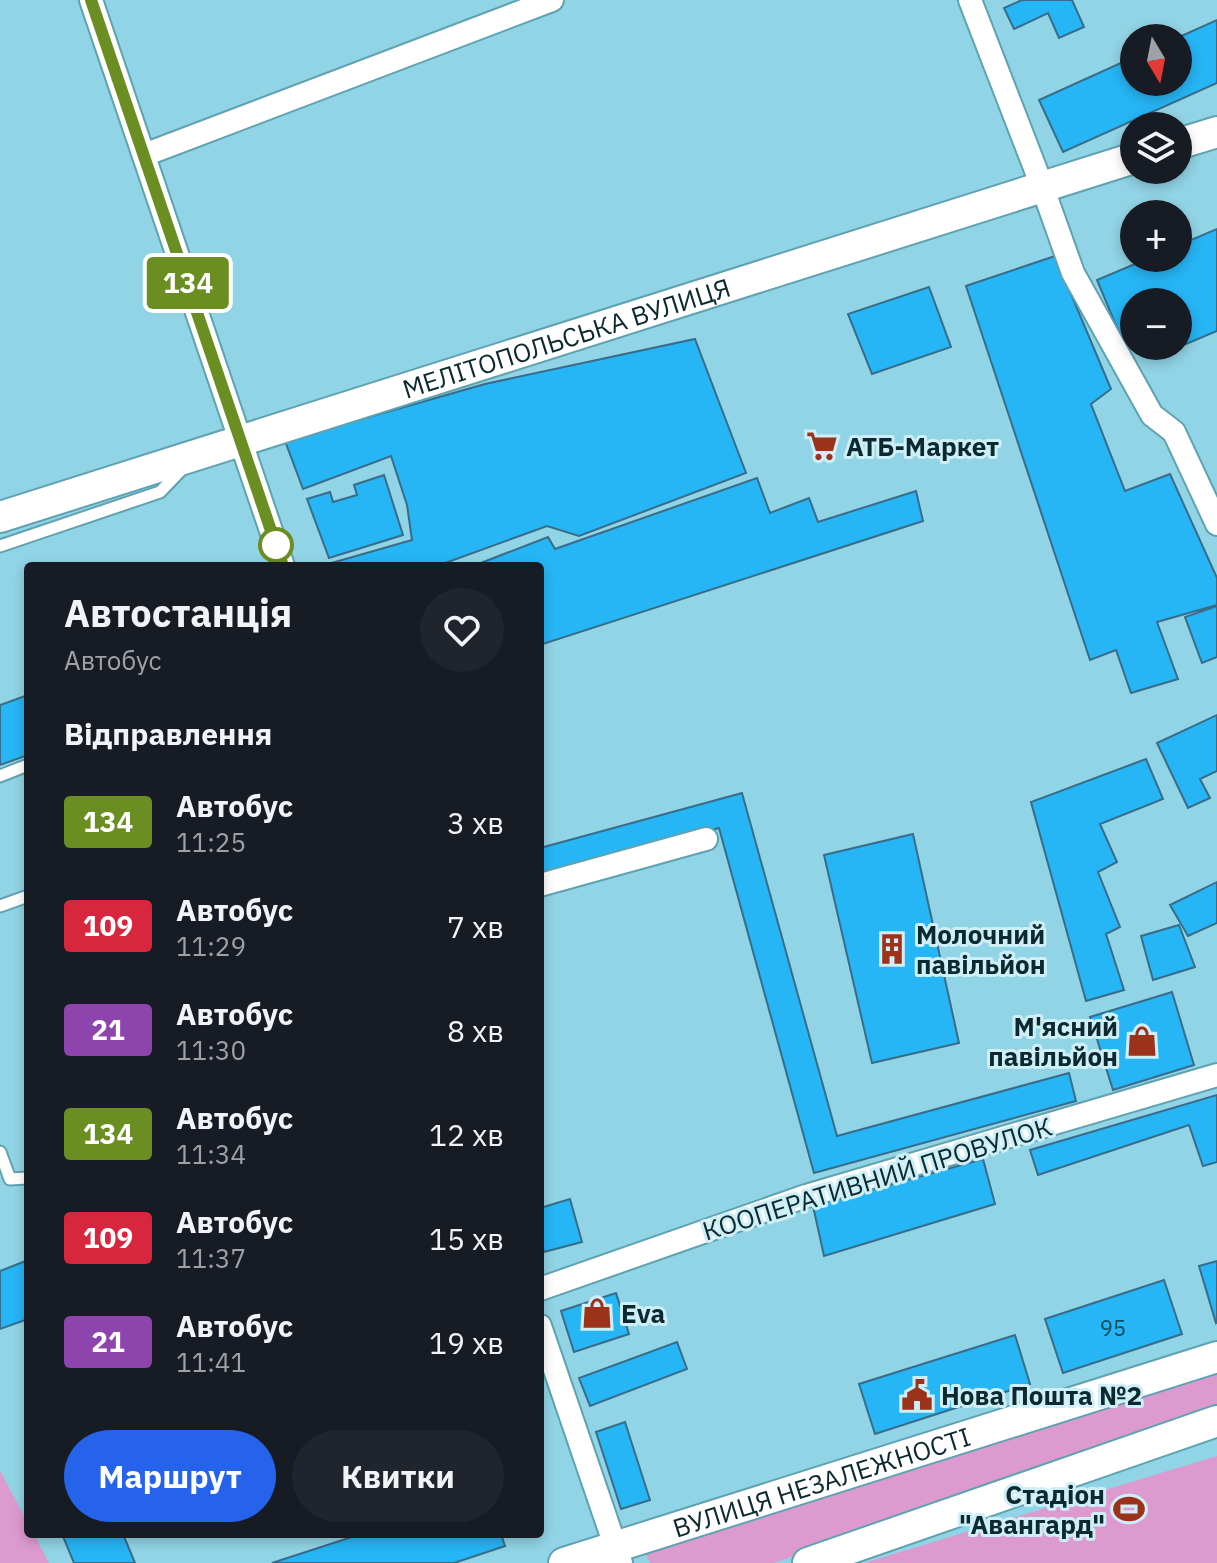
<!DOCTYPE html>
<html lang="uk">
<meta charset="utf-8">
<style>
:root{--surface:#171b24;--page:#20242c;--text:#f1f3f6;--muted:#9ea1a6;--accent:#2563eb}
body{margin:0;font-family:"IBM Plex Sans",sans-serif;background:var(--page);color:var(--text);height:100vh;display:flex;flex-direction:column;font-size:30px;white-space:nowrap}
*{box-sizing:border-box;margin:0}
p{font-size:26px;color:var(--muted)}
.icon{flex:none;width:44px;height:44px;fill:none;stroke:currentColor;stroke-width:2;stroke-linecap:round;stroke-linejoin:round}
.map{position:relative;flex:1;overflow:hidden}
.drawer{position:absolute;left:24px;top:562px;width:520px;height:976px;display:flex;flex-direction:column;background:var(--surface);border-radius:8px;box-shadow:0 4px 12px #0003}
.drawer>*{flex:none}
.badge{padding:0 16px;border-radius:6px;font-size:28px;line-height:52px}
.needle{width:52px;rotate:170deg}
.controls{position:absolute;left:1120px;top:24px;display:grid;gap:16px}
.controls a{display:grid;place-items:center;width:72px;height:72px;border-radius:50%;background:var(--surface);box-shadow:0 4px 12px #0003;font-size:40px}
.map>.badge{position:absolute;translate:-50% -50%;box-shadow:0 0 0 4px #fff}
h2{padding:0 40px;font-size:30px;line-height:72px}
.round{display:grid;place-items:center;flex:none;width:84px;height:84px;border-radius:42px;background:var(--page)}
.headline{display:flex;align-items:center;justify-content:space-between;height:136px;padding:0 40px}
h1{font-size:38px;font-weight:700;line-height:60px}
.cta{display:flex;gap:16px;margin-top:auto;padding:16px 40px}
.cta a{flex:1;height:92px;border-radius:48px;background:var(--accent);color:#fff;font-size:32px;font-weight:700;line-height:92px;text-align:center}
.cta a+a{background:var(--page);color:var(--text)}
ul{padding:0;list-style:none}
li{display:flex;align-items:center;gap:24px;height:104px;padding:0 40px}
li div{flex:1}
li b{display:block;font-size:30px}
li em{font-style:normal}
li .badge{min-width:88px;font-weight:700;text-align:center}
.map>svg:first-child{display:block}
.green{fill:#dd9acf}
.building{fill:#26b5f5;stroke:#386c89;stroke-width:2}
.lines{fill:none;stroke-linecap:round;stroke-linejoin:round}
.lane-casing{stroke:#5fa2b1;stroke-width:15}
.street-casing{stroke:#5fa2b1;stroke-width:26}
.secondary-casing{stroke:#5fa2b1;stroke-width:34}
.lane{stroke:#fff;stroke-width:11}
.street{stroke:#fff;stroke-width:22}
.secondary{stroke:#fff;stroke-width:30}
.line-casing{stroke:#fff;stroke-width:18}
.line{stroke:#6b8e23;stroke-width:12}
.stop-dot{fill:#fff;stroke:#6b8e23;stroke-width:4}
.labels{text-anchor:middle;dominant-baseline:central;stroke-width:6;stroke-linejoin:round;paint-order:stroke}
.number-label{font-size:22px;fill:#134c61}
.street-label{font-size:26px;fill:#0d2930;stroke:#ceeff7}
.poi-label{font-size:26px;font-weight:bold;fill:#0d2930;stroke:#ceeff7;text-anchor:start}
</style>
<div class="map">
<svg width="1217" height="1563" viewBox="0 0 1217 1563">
<rect width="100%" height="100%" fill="#91d4e5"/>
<path class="green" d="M 1217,1366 L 1217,1413 L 774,1563 L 650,1563 L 644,1551 Z
M 1217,1456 L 1217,1563 L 864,1563 Z
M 0,1471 L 28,1523 L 28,1534 L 34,1534 L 49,1563 L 0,1563 Z"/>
<path class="building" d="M 1022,0 L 1072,0 L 1084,27 L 1059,38 L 1048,13 L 1014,29 L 1004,8 Z
M 1217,20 L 1217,83 L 1063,152 L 1039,100 L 1134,57 L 1134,82 L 1178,82 L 1177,38 Z
M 1178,229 L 1184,243 L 1217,229 L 1217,331 L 1153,358 L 1147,346 L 1178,346 L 1178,302 L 1134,302 L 1134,338 L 1123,342 L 1097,280 L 1149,258 L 1178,258 Z
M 1055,256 L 1111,389 L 1091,404 L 1125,491 L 1170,474 L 1217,578 L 1217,605 L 1157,622 L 1178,679 L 1131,693 L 1116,650 L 1090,660 L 966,286 Z
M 929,287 L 951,347 L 872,374 L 848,314 Z
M 695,339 L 746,473 L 579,536 L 547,526 L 437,566 L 321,566 L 412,540 L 407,505 L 391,456 L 303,489 L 285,441 L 485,384 Z
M 384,475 L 403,535 L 329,558 L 307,499 L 330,492 L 333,502 L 357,495 L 354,485 Z
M 757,478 L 770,513 L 809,498 L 818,522 L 916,491 L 923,521 L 540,645 L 540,566 L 473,566 L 548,537 L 555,549 Z
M 1217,606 L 1217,657 L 1202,663 L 1185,617 Z
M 28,695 L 28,755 L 0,765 L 0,705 Z
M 1217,715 L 1217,771 L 1200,779 L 1210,798 L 1188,808 L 1157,743 Z
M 1146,759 L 1163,799 L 1100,824 L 1117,862 L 1098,872 L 1120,927 L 1106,934 L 1124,990 L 1086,1001 L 1031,802 Z
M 742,793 L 837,1136 L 1069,1073 L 1076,1101 L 814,1173 L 719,828 L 540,877 L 540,848 Z
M 913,834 L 959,1043 L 872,1063 L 824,855 Z
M 1217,882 L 1217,923 L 1188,936 L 1170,905 Z
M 1179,925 L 1195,967 L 1153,980 L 1141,936 Z
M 1172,992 L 1194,1065 L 1113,1090 L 1090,1017 Z
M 1217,1095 L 1217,1162 L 1203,1166 L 1189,1125 L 1038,1175 L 1030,1150 Z
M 983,1159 L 995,1204 L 824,1256 L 813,1206 Z
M 570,1199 L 582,1242 L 544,1252 L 540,1239 L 540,1208 Z
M 28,1260 L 28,1319 L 0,1329 L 0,1271 Z
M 1217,1261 L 1217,1322 L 1216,1323 L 1199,1266 Z
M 1164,1280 L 1182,1334 L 1063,1373 L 1045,1319 Z
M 616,1293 L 629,1334 L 574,1352 L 561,1311 Z
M 1015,1335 L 1030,1384 L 875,1434 L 859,1384 Z
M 677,1342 L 687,1369 L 590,1406 L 579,1378 Z
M 625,1422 L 650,1500 L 621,1509 L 596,1432 Z
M 62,1534 L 123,1534 L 135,1563 L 74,1563 Z
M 361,1534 L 501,1534 L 505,1546 L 454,1563 L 272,1563 Z"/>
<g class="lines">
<defs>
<path id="lane" d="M 0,546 L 160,492 L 184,467
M 0,776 L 28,765
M 0,906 L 28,896
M 0,1152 L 10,1179 L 28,1178"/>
<path id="street" d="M 91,0 L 283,566
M 970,0 L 1042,186 L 1073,273 L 1152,415 L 1174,432 L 1217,524
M 144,155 L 552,0
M 540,885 L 706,839
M 540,1289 L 806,1196 L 1217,1075
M 540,1326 L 621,1563"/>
<g id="secondary">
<path d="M 1178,144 L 1217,132"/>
<path id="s1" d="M 0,517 L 1134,158"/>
<path id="s2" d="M 564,1563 L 1217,1357"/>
<path d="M 808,1563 L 1217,1421"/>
</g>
</defs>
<use href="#lane" class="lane-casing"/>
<use href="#street" class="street-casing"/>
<use href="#secondary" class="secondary-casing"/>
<use href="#lane" class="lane"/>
<use href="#street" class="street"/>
<use href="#secondary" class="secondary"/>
</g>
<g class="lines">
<defs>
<path id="line" d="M 91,0 L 283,566"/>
</defs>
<use href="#line" class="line-casing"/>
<use href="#line" class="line"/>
</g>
<defs>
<symbol id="supermarket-bare" viewBox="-9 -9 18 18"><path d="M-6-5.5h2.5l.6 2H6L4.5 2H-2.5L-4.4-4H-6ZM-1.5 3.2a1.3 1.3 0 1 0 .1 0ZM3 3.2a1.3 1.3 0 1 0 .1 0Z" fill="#9b3219" stroke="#ceeff7" stroke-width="2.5" paint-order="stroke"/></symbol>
<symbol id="building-bare" viewBox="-9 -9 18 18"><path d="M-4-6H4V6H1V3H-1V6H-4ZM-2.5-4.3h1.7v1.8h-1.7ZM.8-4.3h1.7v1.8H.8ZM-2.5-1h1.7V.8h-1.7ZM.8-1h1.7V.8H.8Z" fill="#9b3219" stroke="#ceeff7" stroke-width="2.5" paint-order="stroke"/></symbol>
<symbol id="shop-bare" viewBox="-9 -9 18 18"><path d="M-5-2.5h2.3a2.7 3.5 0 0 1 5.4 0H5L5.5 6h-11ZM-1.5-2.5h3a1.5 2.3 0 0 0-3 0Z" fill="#9b3219" stroke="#ceeff7" stroke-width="2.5" paint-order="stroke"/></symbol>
<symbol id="civic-bare" viewBox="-9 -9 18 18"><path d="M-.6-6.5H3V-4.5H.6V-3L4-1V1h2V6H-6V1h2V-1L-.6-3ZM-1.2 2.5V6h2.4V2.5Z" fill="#9b3219" stroke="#ceeff7" stroke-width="2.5" paint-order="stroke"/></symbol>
<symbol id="stadium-bare" viewBox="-9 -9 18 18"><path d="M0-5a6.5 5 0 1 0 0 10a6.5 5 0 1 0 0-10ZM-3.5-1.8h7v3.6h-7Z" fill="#9b3219" stroke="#ceeff7" stroke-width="2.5" paint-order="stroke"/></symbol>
</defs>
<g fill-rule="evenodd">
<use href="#supermarket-bare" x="800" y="424" width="44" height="44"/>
<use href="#building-bare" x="870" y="927" width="44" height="44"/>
<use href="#shop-bare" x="1120" y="1019" width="44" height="44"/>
<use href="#shop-bare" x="575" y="1291" width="44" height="44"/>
<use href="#civic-bare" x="895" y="1373" width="44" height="44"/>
<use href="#stadium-bare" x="1107" y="1487" width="44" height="44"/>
</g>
<circle class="stop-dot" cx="276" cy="545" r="16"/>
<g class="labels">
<g class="number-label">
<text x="1113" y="1327">95</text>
</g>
<g class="street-label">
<text stroke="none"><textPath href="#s1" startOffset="594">МЕЛІТОПОЛЬСЬКА ВУЛИЦЯ</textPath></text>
<text transform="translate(877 1178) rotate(-17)">КООПЕРАТИВНИЙ ПРОВУЛОК</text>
<text stroke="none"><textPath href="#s2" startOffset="270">ВУЛИЦЯ НЕЗАЛЕЖНОСТІ</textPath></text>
</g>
<g class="poi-label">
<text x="846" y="446">АТБ-Маркет</text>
<text x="916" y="934">Молочний<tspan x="916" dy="30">павільйон</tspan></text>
<text x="1118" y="1026" text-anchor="end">М'ясний<tspan x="1118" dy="30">павільйон</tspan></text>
<text x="621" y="1313">Eva</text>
<text x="941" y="1395">Нова Пошта №2</text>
<text x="1105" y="1494" text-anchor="end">Стадіон<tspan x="1105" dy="30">"Авангард"</tspan></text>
</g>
</g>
</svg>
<div class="controls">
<a><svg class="needle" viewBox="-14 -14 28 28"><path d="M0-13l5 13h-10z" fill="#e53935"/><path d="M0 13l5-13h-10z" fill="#9ea1a6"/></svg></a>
<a><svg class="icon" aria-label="layers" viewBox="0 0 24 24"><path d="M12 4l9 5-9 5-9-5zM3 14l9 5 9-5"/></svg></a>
<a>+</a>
<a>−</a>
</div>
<b class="badge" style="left:188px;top:283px;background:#6b8e23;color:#fff">134</b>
<section class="drawer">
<div class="headline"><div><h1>Автостанція</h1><p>Автобус</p></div><a class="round"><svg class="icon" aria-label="heart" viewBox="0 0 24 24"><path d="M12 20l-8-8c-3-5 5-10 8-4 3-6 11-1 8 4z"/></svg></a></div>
<h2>Відправлення</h2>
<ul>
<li><span class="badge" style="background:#6b8e23;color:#fff">134</span><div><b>Автобус</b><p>11:25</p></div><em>3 хв</em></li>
<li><span class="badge" style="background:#d7263d;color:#fff">109</span><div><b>Автобус</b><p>11:29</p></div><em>7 хв</em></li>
<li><span class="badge" style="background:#8e44ad;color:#fff">21</span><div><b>Автобус</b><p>11:30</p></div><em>8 хв</em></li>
<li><span class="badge" style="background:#6b8e23;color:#fff">134</span><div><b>Автобус</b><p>11:34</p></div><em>12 хв</em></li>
<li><span class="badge" style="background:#d7263d;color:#fff">109</span><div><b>Автобус</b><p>11:37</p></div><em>15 хв</em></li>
<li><span class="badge" style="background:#8e44ad;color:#fff">21</span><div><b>Автобус</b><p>11:41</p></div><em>19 хв</em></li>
</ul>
<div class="cta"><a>Маршрут</a><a>Квитки</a></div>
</section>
</div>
